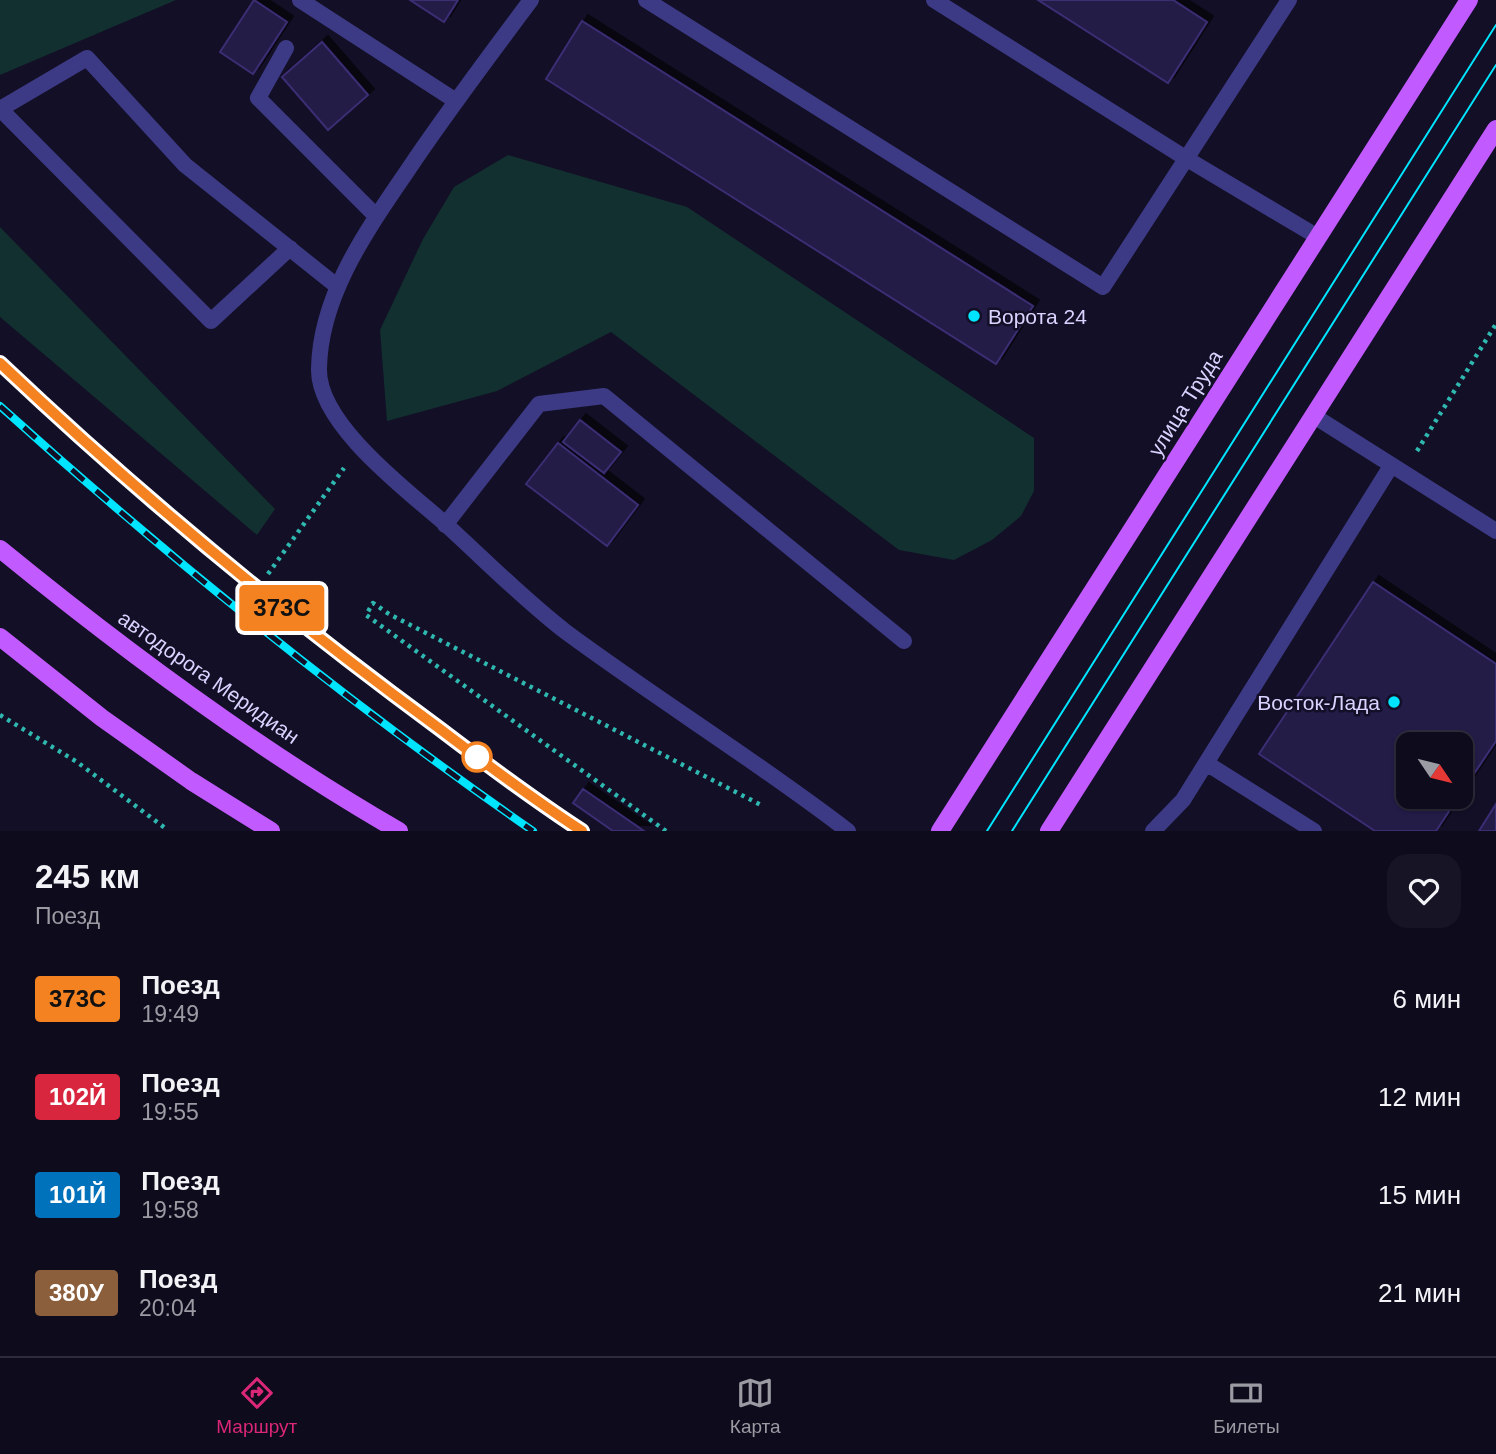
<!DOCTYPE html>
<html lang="ru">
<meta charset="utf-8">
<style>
:root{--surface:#0e0b1c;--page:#171425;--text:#f1f3f6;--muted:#9b9ba3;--line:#2e2b3b;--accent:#db2777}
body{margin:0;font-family:Arial,sans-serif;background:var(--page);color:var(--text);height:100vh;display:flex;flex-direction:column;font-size:26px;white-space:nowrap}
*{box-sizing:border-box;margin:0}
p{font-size:23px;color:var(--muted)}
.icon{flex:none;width:38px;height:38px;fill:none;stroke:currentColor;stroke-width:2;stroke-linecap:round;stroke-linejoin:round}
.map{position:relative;height:831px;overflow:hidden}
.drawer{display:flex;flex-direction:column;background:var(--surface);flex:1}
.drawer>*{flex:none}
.badge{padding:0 14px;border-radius:5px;font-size:24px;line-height:46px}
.needle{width:46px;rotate:125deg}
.tools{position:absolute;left:1396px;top:732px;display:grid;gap:14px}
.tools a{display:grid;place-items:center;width:77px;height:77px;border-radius:14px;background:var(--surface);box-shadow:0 2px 5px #0004,0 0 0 2px var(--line);font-size:35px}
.map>.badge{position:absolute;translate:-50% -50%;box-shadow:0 0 0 4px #fff}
.round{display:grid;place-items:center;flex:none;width:74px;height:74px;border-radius:21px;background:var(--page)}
.summary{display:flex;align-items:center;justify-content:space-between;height:119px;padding:0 35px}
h1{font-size:33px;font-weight:600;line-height:52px}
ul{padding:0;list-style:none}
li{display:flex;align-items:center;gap:21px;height:98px;padding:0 35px}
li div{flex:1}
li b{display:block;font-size:26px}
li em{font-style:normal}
li .badge{min-width:77px;font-weight:700;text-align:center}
.menu{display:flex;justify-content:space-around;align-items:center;height:98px;border-top:2px solid var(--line);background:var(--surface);font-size:19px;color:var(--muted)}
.menu a{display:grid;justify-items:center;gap:4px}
.menu .on{color:var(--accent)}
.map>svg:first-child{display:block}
.green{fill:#12302f}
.building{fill:#241b47;stroke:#3b2d73;stroke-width:2;filter:url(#shadow)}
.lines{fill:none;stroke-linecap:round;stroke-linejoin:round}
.path{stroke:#2fb8b0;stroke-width:4.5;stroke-dasharray:3.5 5;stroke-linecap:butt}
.lane{stroke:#3d3a85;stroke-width:16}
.primary{stroke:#c25bff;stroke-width:18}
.tram{stroke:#00e5ff;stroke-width:2}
.rail-casing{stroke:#00e5ff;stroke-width:8}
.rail{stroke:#130f26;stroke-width:5;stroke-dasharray:16;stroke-linecap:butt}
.line-casing{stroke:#fff;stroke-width:16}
.line{stroke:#f58220;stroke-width:10}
.poi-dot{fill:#00e5ff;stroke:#130f26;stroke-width:2.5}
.stop-dot{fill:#fff;stroke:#f58220;stroke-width:3.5}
.labels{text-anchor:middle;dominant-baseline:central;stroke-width:5;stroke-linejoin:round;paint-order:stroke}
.poi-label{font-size:21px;fill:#d9d4ff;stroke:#130f26;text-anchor:start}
.street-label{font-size:21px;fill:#d9d4ff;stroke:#130f26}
</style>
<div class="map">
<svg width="1496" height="831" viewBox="0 0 1496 831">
<defs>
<filter id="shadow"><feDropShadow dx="6" dy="-6" stdDeviation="0" flood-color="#0009"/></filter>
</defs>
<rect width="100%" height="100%" fill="#130f26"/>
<path class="green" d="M 0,0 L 176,0 L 0,75 Z
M 508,155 L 687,207 L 1034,438 L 1034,491 L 1021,516 L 992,540 L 954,560 L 899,550 L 611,332 L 497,391 L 387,421 L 380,330 L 423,239 L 454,187 Z
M 0,227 L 275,509 L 257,535 L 0,317 Z"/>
<path class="building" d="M 254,0 L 287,22 L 253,74 L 220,52 Z
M 410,0 L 458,0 L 444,22 Z
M 1038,0 L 1173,0 L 1207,22 L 1168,83 Z
M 582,21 L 1033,306 L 996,364 L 546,79 Z
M 322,42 L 368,95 L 328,130 L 282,77 Z
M 580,420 L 621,452 L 604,473 L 563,442 Z
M 558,443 L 638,505 L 607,546 L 526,484 Z
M 1373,582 L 1496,664 L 1496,741 L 1461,793 L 1461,744 L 1409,744 L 1409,796 L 1459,796 L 1436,831 L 1375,831 L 1259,754 Z
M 583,789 L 644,831 L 613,831 L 573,803 Z
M 1496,804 L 1496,831 L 1479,831 Z"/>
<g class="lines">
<path class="path" d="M 1417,451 L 1496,324
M 268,574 L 344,468
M 0,715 L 77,762 L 165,828 L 164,831
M 666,831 L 366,615 L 373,603 L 389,614 L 761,805"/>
<path class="lane" d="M 300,0 L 456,101
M 531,0 C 492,52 453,104 416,158 C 374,221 320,290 319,369 C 318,423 404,488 442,521 C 482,557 524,600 566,632 C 658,700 757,761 848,831
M 646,0 L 1103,287 L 1289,0
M 934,0 L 1187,159 L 1318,237
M 286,48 L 258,98 L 376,216
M 290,248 L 211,321 L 0,109 L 87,58 L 185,165 L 338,287
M 1314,416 L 1496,531
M 445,525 L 539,404 L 604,396 L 904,641
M 1206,763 L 1314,831
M 1153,831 L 1183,800 L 1391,466"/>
<path class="primary" d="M 0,549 C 126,652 258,750 399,831
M 0,637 L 102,718 L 191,781 L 271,831
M 940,831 L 1469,0
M 1049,831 L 1496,129"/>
<path class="tram" d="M 987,831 L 1496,25
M 1012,831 L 1496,65"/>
<defs>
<path id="rail" d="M 0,363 C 135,492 281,612 431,723 C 481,759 530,797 582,831
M 0,406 C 171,560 344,700 533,831"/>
</defs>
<use href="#rail" class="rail-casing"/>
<use href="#rail" class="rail"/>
</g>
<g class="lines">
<defs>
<path id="line" d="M 0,363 C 138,494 286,616 440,729 C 486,764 533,799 582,831"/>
</defs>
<use href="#line" class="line-casing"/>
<use href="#line" class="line"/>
</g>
<g class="poi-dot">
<circle cx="974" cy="316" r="7"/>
<circle cx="1394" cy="702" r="7"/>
</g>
<circle class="stop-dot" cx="477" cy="757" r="14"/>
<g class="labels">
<g class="poi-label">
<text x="988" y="316">Ворота 24</text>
<text x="1380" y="702" text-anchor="end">Восток-Лада</text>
</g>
<g class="street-label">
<text transform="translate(1185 403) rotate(-58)">улица Труда</text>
<text transform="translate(209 677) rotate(35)">автодорога Меридиан</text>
</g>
</g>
</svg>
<div class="tools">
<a><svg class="needle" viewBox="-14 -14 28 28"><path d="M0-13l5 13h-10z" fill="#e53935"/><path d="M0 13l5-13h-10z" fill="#9b9ba3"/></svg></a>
</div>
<b class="badge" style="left:282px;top:608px;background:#f58220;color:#111">373C</b>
</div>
<section class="drawer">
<div class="summary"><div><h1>245 км</h1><p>Поезд</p></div><a class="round"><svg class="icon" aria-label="heart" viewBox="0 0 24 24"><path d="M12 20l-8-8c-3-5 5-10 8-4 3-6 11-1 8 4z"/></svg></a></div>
<ul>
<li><span class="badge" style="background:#f58220;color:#111">373C</span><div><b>Поезд</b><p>19:49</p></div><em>6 мин</em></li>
<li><span class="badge" style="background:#d7263d;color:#fff">102Й</span><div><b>Поезд</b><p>19:55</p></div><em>12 мин</em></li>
<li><span class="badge" style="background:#0072bc;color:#fff">101Й</span><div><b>Поезд</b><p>19:58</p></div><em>15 мин</em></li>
<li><span class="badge" style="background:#8b5e3c;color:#fff">380У</span><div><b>Поезд</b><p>20:04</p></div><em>21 мин</em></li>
</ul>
</section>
<nav class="menu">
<a class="on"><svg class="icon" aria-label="directions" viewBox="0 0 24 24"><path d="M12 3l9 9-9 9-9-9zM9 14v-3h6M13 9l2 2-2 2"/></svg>Маршрут</a>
<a><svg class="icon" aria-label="map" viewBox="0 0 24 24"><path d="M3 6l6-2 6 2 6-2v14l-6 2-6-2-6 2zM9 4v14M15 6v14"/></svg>Карта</a>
<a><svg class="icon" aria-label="tickets" viewBox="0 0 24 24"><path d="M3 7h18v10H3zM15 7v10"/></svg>Билеты</a>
</nav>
